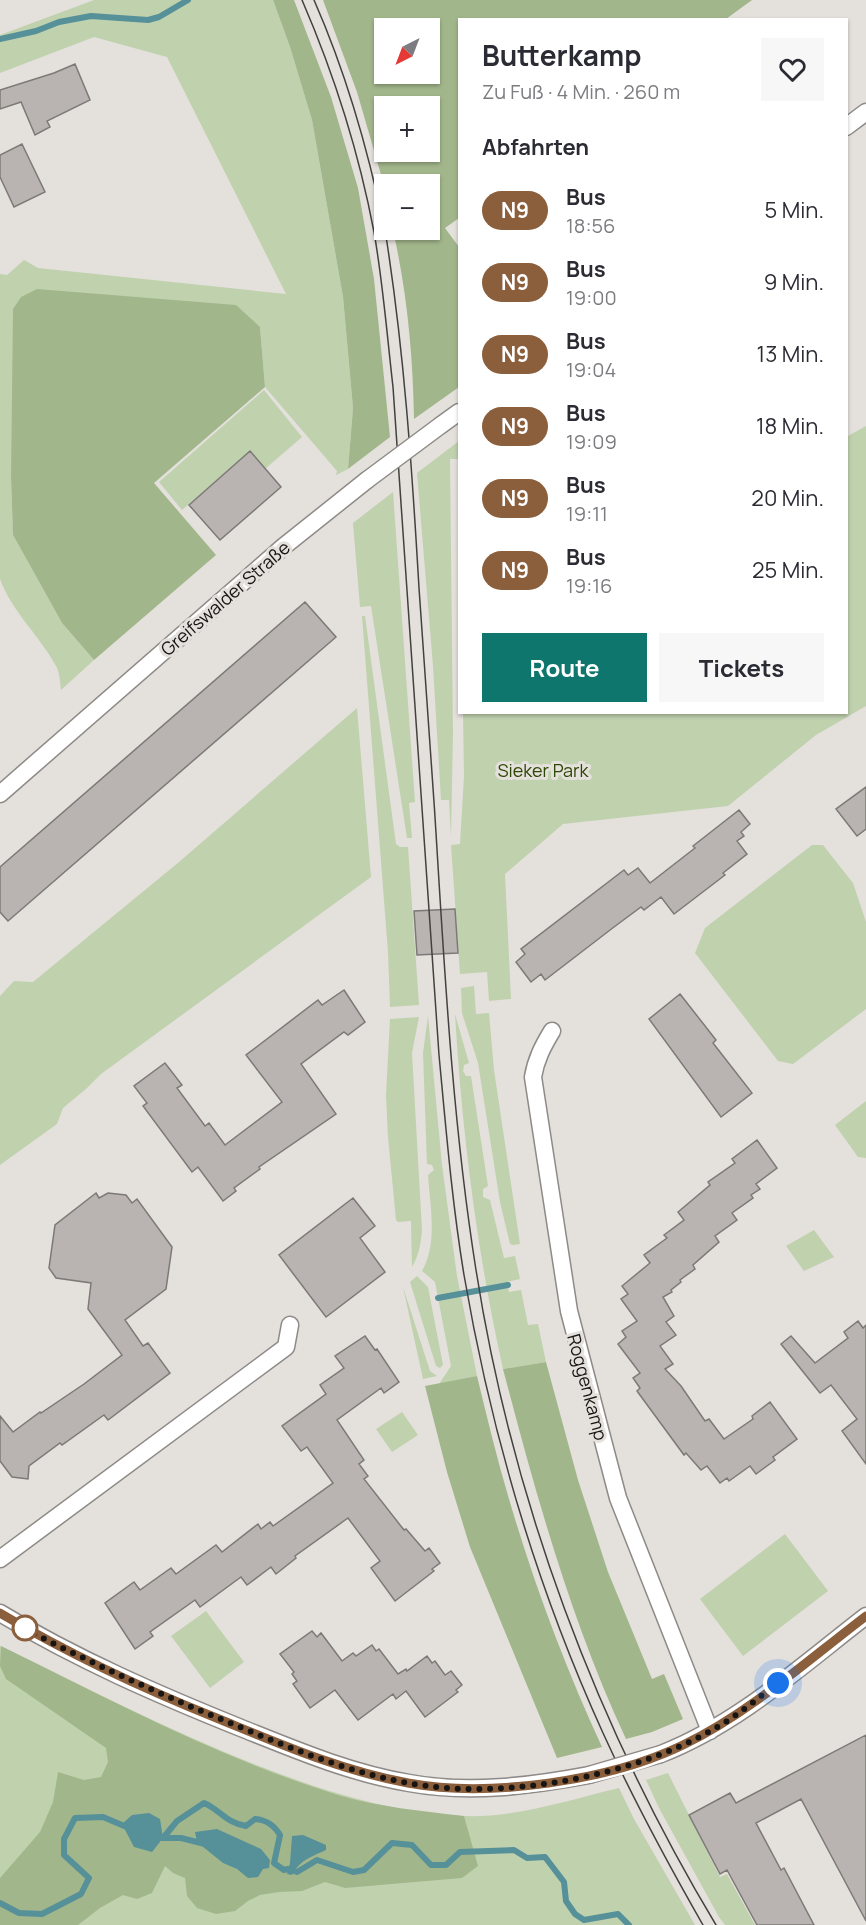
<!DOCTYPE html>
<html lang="de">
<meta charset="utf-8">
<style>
:root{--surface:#fff;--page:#f7f7f7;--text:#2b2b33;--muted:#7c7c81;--accent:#0f766e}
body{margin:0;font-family:Manrope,sans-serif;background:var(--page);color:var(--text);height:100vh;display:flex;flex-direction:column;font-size:22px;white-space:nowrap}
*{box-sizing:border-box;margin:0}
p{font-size:20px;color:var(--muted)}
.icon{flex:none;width:33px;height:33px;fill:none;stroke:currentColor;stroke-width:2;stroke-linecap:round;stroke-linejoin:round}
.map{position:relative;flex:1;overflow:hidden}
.side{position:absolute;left:458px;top:18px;width:390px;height:696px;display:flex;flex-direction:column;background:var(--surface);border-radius:0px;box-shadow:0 2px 4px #0004}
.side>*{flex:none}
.badge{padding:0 12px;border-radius:20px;font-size:21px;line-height:39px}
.needle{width:39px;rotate:222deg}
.fabs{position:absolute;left:374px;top:18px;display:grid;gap:12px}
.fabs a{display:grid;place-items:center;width:66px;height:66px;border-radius:0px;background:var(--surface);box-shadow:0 2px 4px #0004;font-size:30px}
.you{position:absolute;width:30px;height:30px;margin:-15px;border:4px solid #fff;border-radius:50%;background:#1a73e8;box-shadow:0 0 0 9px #1a73e833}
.map>.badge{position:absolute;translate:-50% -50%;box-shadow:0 0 0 3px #fff}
h2{padding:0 24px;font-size:22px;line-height:54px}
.round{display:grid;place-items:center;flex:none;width:63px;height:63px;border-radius:0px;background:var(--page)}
.headline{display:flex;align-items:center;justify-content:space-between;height:102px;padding:0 24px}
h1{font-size:28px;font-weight:700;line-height:45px}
.cta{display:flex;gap:12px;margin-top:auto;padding:12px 24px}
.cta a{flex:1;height:69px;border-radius:0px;background:var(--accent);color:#fff;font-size:24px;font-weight:700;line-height:69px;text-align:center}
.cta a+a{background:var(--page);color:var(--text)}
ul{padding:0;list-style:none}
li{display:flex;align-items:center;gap:18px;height:72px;padding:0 24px}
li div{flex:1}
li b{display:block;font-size:22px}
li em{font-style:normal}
li .badge{min-width:66px;font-weight:700;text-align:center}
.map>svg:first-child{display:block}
.green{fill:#c0d1ae}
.forest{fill:#a2b68b;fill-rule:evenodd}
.water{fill:#569099}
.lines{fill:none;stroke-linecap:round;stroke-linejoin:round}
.stream{stroke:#569099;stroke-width:6}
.building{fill:#b9b4b1;stroke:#7d7976;stroke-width:1.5}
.minor-casing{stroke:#8e8a87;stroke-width:19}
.minor{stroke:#fff;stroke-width:16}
.tram{stroke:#43413f;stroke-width:1.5}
.minor-bridge-casing{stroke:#8e8a87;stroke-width:19;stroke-linecap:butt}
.minor-bridge{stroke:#fff;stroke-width:16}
.line-casing{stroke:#fff;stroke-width:14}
.line{stroke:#8b5e3c;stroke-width:9}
.walk{stroke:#171514;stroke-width:6;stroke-dasharray:0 10.8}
.stop-dot{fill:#fff;stroke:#8b5e3c;stroke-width:3}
.labels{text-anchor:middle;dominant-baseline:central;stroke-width:6;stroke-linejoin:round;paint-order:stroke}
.street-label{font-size:18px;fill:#171514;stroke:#e4e0dc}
.park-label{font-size:18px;fill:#2f4704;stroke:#e4e0dc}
</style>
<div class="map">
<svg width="866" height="1925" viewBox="0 0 866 1925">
<rect width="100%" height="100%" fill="#e4e0dc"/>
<path class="green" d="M 94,0 L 273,0 L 290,47 L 312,120 L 343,297 L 353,408 L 348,469 L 336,475 L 337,471 L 265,387 L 260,327 L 11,478 L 13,535 L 62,623 L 94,660 L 61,690 C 60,682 60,673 56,666 C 40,636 12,612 0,579 L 0,274 L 7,275 L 24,260 L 38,268 L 286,294 L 167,57 L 94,37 L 0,73 L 0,35 Z
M 264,390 L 302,437 L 265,469 L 250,452 L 182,510 L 159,482 Z
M 866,426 L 866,706 L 816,735 L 728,806 L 563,824 L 505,874 L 511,999 L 489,1001 L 487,972 L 460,974 L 451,845 L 460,844 L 464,776 L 463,713 L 846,712 L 846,437 Z
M 459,441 L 459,459 L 450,459 L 453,732 L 451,836 L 449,800 L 441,800 L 433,666 L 417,473 Z
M 393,492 L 415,802 L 409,803 L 412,838 L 407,838 L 371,606 L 360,607 L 353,523 Z
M 362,616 L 365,616 L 396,844 L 400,847 L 408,847 L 419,1005 L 390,1007 L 388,952 Z
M 357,708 L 371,877 L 101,1074 L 87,1088 L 63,1108 L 57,1124 L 0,1165 L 0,996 L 14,981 L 33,982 L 179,862 Z
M 812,845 L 823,845 L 853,883 L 866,922 L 866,1009 L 793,1064 L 778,1061 L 695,953 L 705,928 Z
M 474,986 L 476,1014 L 489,1013 L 494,1070 L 520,1244 L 513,1245 L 510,1244 L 500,1202 L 478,1063 L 462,1013 L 461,988 Z
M 455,1014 L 469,1063 L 464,1065 L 463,1071 L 466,1076 L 471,1076 L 488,1186 L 483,1189 L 483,1197 L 490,1200 L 504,1258 L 515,1256 L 520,1279 L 507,1282 L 509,1292 L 521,1290 L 528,1325 L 538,1324 L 546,1362 L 503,1369 C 477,1252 462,1133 455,1014 Z
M 428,1016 L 442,1165 L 457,1276 L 477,1376 L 439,1384 L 451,1366 L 435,1282 L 422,1271 C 438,1243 430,1206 428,1175 L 434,1170 L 432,1165 L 427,1164 L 423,1053 Z
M 419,1017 L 412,1053 L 422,1230 C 421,1243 419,1255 412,1267 L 411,1221 L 398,1222 L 396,1220 L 388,1137 L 386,1095 L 390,1019 Z
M 866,1101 L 866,1158 L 858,1157 L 835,1125 Z
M 814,1230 L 834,1257 L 804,1271 L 786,1246 Z
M 417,1276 L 428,1287 L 443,1365 L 440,1368 L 436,1366 L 410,1282 Z
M 403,1287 L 430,1371 L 437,1376 L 423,1379 Z
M 402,1412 L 418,1435 L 392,1452 L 376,1429 Z
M 785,1534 L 828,1591 L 743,1656 L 700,1599 Z
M 206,1611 L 244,1662 L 210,1688 L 171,1636 Z
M 0,1646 C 74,1682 147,1719 222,1751 C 300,1783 378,1812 463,1816 C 515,1818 569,1800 619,1788 L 634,1819 L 695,1925 L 0,1925 Z
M 668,1773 L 720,1877 L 727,1874 L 755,1925 L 725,1925 L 719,1917 L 659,1808 L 646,1780 Z"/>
<path class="forest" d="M 273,0 L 294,0 L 331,97 L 358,188 L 374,279 L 390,437 L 348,469 L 353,408 L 343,297 L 312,120 L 290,47 Z
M 323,0 L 752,0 L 726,19 L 459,20 L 459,218 L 445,228 L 459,247 L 459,387 L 414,419 C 413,355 407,292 393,230 L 429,230 L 429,184 L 384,185 L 357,92 ZM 429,28 L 429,74 L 384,74 L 384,28 ZM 429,106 L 429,152 L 384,152 L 384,106 Z
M 37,289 L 236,305 L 260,327 L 265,387 L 154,483 L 216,555 L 94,660 L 62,623 L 13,535 L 11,478 L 13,309 L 21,297 Z
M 546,1362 L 578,1480 L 608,1572 L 652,1679 L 664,1674 L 683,1719 L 652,1732 L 626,1739 C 571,1621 536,1495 503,1369 Z
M 477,1376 C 487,1417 497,1459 509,1499 C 534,1584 565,1667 602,1747 L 557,1758 L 470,1547 L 447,1472 L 425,1386 Z
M 1,1646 C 111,1700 221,1759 338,1795 C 379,1807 421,1811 464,1816 L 478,1866 L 462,1878 L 345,1888 L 325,1882 L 302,1891 L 279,1892 L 260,1895 L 248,1901 L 235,1911 L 216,1914 L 197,1908 L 187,1896 L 185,1878 L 173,1873 L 165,1866 L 152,1893 L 137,1899 L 123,1895 L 100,1908 L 78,1925 L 0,1925 L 0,1878 L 40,1832 L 53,1802 L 58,1772 L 84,1780 L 101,1777 L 108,1762 L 106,1748 L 6,1679 L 0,1666 Z"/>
<path class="water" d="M 149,1813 L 160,1819 L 163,1838 L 152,1852 L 134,1847 L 122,1824 L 132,1815 Z
M 217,1829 L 261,1849 L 270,1860 L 269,1868 L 263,1869 L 258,1877 L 248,1878 L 237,1869 L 223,1863 L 197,1842 L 195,1832 Z
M 303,1835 L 326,1845 L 326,1850 C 311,1857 300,1860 292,1875 L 287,1874 L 290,1863 L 292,1836 Z"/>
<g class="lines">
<path class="stream" d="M 0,39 L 36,31 L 59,22 L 91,16 L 148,20 L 159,17 L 188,0
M 438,1298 L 508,1285
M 155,1837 L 163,1838 L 177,1821 L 204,1803 C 219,1809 226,1823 246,1826 L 255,1819 C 267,1820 274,1825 280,1835 L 274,1863 L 284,1870 L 288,1869 L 297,1872 L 317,1860 L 353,1872 L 364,1870 L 392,1843 L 412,1845 L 431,1865 L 446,1865 L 460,1852 L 514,1850 L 527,1858 L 545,1857 L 564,1882 L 566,1901 L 575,1914 L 584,1920 L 618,1914 L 629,1925
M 163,1838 L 181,1838 L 205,1844
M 0,1903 L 19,1913 L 42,1914 L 81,1894 L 89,1878 L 64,1855 L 64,1839 L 75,1818 L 103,1817 L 129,1828"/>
</g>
<path class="building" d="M 75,64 L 90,100 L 47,121 L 50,127 L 35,135 L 21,102 L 0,109 L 0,90 L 54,73 Z
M 22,144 L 45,192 L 14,207 L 0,177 L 0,155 Z
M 250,451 L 281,487 L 220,540 L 189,505 Z
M 305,602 L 336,637 L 8,921 L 0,912 L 0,867 Z
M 866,787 L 866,829 L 857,836 L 836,809 Z
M 739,810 L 750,824 L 741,832 L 744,836 L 737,841 L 747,854 L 723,873 L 725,875 L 674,914 L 661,897 L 644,910 L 641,907 L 614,927 L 545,980 L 541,974 L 531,982 L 516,962 L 525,954 L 521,949 L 624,870 L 628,875 L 638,868 L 650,883 L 695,848 L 693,846 Z
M 455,909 L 458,953 L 417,955 L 414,911 Z
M 344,990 L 365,1022 L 348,1035 L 344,1032 L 301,1064 L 336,1114 L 259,1167 L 260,1169 L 234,1188 L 236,1191 L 223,1201 L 198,1167 L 192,1172 L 143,1106 L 147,1103 L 134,1086 L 165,1063 L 182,1085 L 177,1088 L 205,1126 L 209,1123 L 225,1145 L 282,1102 L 246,1055 L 318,1000 L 322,1005 Z
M 680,994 L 716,1040 L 713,1043 L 752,1093 L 721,1117 L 649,1019 Z
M 757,1140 L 777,1168 L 756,1184 L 760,1189 L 751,1195 L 753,1198 L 732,1213 L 737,1220 L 715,1236 L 719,1242 L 693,1265 L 695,1269 L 680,1280 L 681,1282 L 671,1290 L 672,1292 L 663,1297 L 674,1316 L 666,1322 L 676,1335 L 660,1346 L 673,1364 L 665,1369 L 681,1386 L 705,1421 L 709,1419 L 724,1439 L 753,1419 L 752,1416 L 770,1402 L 797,1439 L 773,1457 L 775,1460 L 756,1474 L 750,1466 L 729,1481 L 727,1478 L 720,1483 L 707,1466 L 701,1470 L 686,1453 L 684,1455 L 637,1391 L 640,1388 L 633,1378 L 640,1373 L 618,1344 L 626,1337 L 622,1331 L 637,1321 L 621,1299 L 628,1294 L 622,1286 L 650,1263 L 644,1255 L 667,1238 L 664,1235 L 684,1220 L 678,1212 L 710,1185 L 708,1182 L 735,1163 L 732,1159 Z
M 96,1193 L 99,1198 L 108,1193 L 126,1195 L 132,1203 L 137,1199 L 172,1247 L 166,1289 L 125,1320 L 143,1346 L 148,1343 L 170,1373 L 108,1420 L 104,1415 L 62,1445 L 60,1443 L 29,1466 L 28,1479 L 12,1477 L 0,1461 L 0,1416 L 13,1432 L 40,1412 L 41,1413 L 84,1384 L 122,1355 L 88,1309 L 91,1283 L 56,1278 L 49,1268 L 55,1225 Z
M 353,1198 L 375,1226 L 360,1238 L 385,1272 L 326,1317 L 279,1255 Z
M 858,1321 L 863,1328 L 866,1325 L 866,1464 L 842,1431 L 857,1419 L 831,1385 L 820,1393 L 781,1344 L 791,1336 L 815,1363 L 848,1338 L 844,1332 Z
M 365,1336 L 375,1350 L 377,1349 L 399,1382 L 384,1393 L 381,1388 L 337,1420 L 364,1460 L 359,1464 L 368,1476 L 364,1479 L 404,1530 L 406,1529 L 425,1551 L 429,1548 L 440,1563 L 432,1569 L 434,1571 L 395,1601 L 371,1568 L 380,1561 L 348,1518 L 295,1556 L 296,1558 L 276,1574 L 271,1567 L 247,1585 L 241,1577 L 200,1607 L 195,1600 L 150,1632 L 153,1636 L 135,1649 L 105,1603 L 134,1582 L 140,1590 L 171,1568 L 176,1574 L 216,1545 L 222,1552 L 258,1524 L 261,1529 L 270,1522 L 273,1526 L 333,1483 L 307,1447 L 301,1451 L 282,1426 L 326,1394 L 320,1385 L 344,1368 L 335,1356 Z
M 312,1631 L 317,1637 L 321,1633 L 342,1661 L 353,1653 L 356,1656 L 372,1645 L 376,1651 L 379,1649 L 398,1674 L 406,1669 L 407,1671 L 427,1656 L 432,1663 L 435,1661 L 445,1675 L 451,1671 L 462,1685 L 456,1690 L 458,1692 L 425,1717 L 406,1691 L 396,1699 L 393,1694 L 358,1720 L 335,1690 L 310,1708 L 293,1684 L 297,1681 L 292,1674 L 294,1672 L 280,1654 Z
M 866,1735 L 866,1921 L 801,1799 L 756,1823 L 781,1870 L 784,1868 L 814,1925 L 757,1925 L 727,1870 L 720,1874 L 689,1815 L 730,1793 L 736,1803 Z"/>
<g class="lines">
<defs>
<path id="minor" d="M 846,127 L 866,112
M 441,425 L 459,412
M 0,794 L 283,547 L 367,480
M 552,1031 C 543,1046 536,1059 533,1077 L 569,1311 L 618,1498 L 710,1731
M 0,1559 L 286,1347 L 290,1325
M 0,1613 C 76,1659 159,1695 241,1728 C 296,1750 350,1773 409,1783 C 469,1794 530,1786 589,1775
M 661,1754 C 738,1724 801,1666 866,1616"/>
</defs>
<use href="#minor" class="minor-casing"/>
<use href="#minor" class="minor"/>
<path class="tram" d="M 302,0 C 334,74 359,153 374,232 C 383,283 387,335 393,387 L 439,1055 C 446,1129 452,1202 464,1275 C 491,1432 537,1588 603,1733 C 633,1799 667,1862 703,1925
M 314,0 C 346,73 368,149 384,227
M 385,230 C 404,348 412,468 419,588 C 424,669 431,751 436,833 C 445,979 453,1125 476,1270 C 512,1500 596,1725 716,1925"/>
<defs>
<path id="minor-bridge" d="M 367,480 L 441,425
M 589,1775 L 661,1754"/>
</defs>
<use href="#minor-bridge" class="minor-bridge-casing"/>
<use href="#minor-bridge" class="minor-bridge"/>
</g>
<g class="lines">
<defs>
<path id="line" d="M 0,1613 C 69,1654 144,1689 219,1719 C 280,1744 342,1771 408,1783 C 489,1798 609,1781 683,1745 C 748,1714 808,1660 866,1616"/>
</defs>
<use href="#line" class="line-casing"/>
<use href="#line" class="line"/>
<path class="walk" d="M 25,1628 C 48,1642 74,1653 98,1665 C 139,1684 181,1703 223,1720 C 283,1745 343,1771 408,1783 C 500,1801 631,1777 712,1730 C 736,1717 757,1699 778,1683"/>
</g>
<circle class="stop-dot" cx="25" cy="1628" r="12"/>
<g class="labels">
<g class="street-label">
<text transform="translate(225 598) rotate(-41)">Greifswalder Straße</text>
<text transform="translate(588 1387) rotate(75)">Roggenkamp</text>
</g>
<g class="park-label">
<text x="543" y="770">Sieker Park</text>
</g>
</g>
</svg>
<div class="fabs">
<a><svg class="needle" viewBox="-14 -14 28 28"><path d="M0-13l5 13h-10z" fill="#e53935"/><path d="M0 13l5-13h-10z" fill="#7c7c81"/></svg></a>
<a>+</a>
<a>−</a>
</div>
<div class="you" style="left:778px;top:1683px"></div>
<section class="side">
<div class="headline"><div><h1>Butterkamp</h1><p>Zu Fuß · 4 Min. · 260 m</p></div><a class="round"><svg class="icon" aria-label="heart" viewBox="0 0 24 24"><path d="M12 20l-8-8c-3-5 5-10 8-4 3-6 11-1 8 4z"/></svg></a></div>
<h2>Abfahrten</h2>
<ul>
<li><span class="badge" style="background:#8b5e3c;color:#fff">N9</span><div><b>Bus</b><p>18:56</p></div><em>5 Min.</em></li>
<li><span class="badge" style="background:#8b5e3c;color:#fff">N9</span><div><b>Bus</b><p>19:00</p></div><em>9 Min.</em></li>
<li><span class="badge" style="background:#8b5e3c;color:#fff">N9</span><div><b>Bus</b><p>19:04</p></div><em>13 Min.</em></li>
<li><span class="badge" style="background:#8b5e3c;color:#fff">N9</span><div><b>Bus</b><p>19:09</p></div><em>18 Min.</em></li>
<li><span class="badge" style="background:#8b5e3c;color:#fff">N9</span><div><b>Bus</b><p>19:11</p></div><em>20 Min.</em></li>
<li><span class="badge" style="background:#8b5e3c;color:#fff">N9</span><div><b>Bus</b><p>19:16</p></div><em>25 Min.</em></li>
</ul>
<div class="cta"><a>Route</a><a>Tickets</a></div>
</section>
</div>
